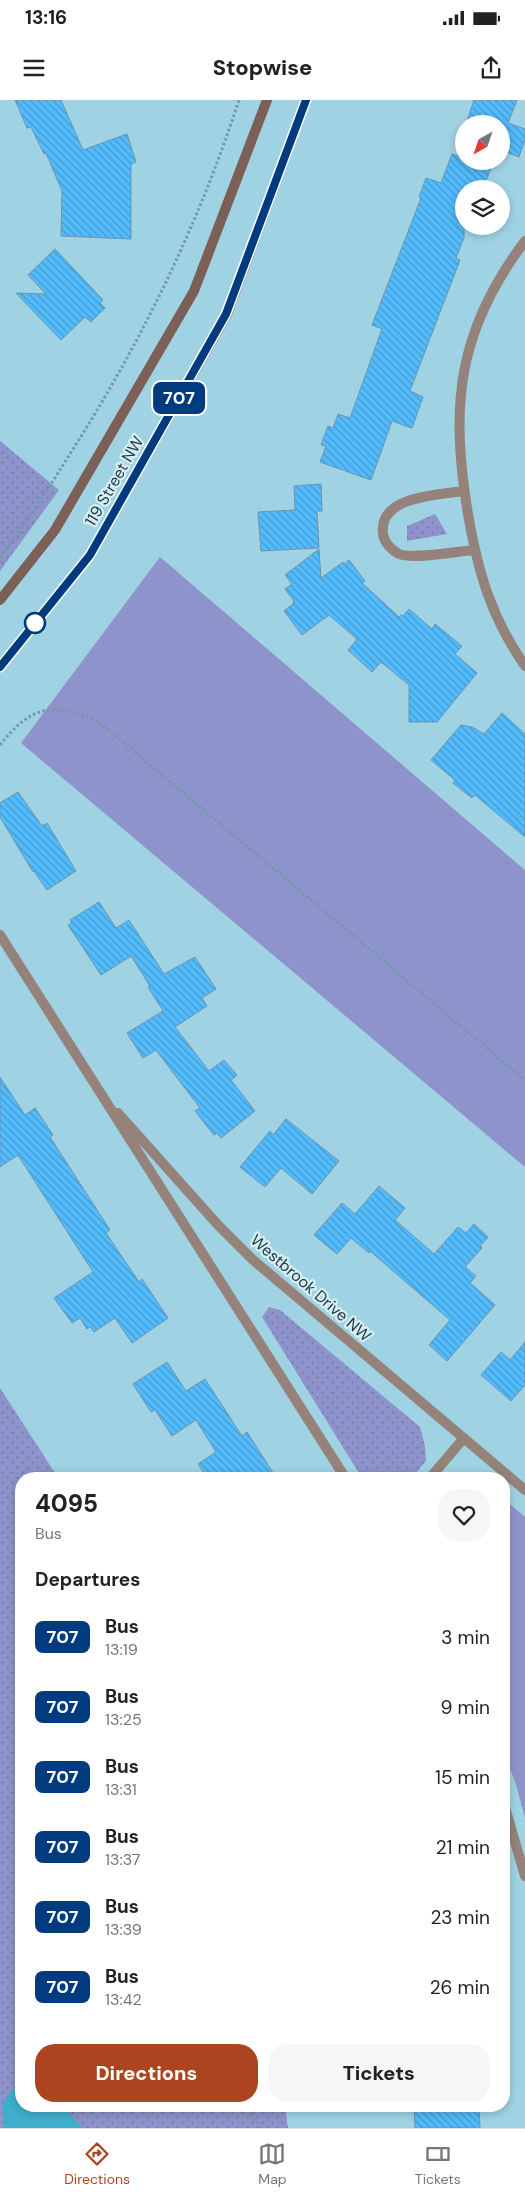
<!DOCTYPE html>
<style>
:root{--surface:#fff;--page:#f6f6f6;--text:#222;--muted:#767676;--line:#e0e0e0;--accent:#ab441f}
body{margin:0;font-family:"DM Sans",sans-serif;background:var(--page);color:var(--text);height:100vh;display:flex;flex-direction:column;font-size:19px;white-space:nowrap}
*{box-sizing:border-box;margin:0}
p{font-size:16px;color:var(--muted)}
.icon{flex:none;width:28px;height:28px;fill:none;stroke:currentColor;stroke-width:2;stroke-linecap:round;stroke-linejoin:round}
.map{position:relative;flex:1;overflow:hidden}
.panel{position:absolute;left:15px;top:1372px;width:495px;height:640px;display:flex;flex-direction:column;background:var(--surface);border-radius:20px;box-shadow:0 2px 8px #0003}
.panel>*{flex:none}
.badge{padding:0 10px;border-radius:8px;font-size:18px;line-height:32px}
.needle{width:32px;rotate:220deg}
.controls{position:absolute;left:455px;top:15px;display:grid;gap:10px}
.controls a{display:grid;place-items:center;width:55px;height:55px;border-radius:50%;background:var(--surface);box-shadow:0 2px 8px #0003;font-size:25px}
.map>.badge{position:absolute;translate:-50% -50%;box-shadow:0 0 0 2px #fff}
h2{padding:0 20px;font-size:19px;line-height:45px}
.round{display:grid;place-items:center;flex:none;width:52px;height:52px;border-radius:20px;background:var(--page)}
.summary{display:flex;align-items:center;justify-content:space-between;height:85px;padding:0 20px}
h1{font-size:24px;font-weight:800;line-height:38px}
.cta{display:flex;gap:10px;margin-top:auto;padding:10px 20px}
.cta a{flex:1;height:58px;border-radius:20px;background:var(--accent);color:#fff;font-size:20px;font-weight:800;line-height:58px;text-align:center}
.cta a+a{background:var(--page);color:var(--text)}
ul{padding:0;list-style:none}
li{display:flex;align-items:center;gap:15px;height:70px;padding:0 20px}
li div{flex:1}
li b{display:block;font-size:19px}
li em{font-style:normal}
li .badge{min-width:55px;font-weight:700;text-align:center}
.status{display:flex;justify-content:space-between;align-items:center;height:35px;padding:0 25px;background:var(--surface);direction:ltr}
.status svg{height:14px;fill:currentColor}
header{display:flex;justify-content:space-between;align-items:center;height:65px;padding:0 20px;background:var(--surface);font-size:22px;font-weight:800}
.dock{display:flex;justify-content:space-around;align-items:center;height:70px;border-top:1px solid var(--line);background:var(--surface);font-size:14px;color:var(--muted)}
.dock a{display:grid;justify-items:center;gap:2px}
.dock .selected{color:var(--accent)}
.map>svg:first-child{display:block}
.grass{fill:url(#grass-dots)}
.green{fill:#8e94cb}
.water{fill:#3eaecb}
.building{fill:url(#building-back-hatch);stroke:#6d94ae}
.lines{fill:none;stroke-linecap:round;stroke-linejoin:round}
.path{stroke:#7199a6;stroke-width:3;stroke-dasharray:2.5 2.5;stroke-linecap:butt}
.street{stroke:#95827b;stroke-width:10}
.secondary{stroke:#7c5f56;stroke-width:10}
.line-casing{stroke:#fff;stroke-width:11}
.line{stroke:#003b80;stroke-width:8}
.stop-dot{fill:#fff;stroke:#003b80;stroke-width:2.5}
.labels{text-anchor:middle;dominant-baseline:central;stroke-width:4.5;stroke-linejoin:round;paint-order:stroke}
.street-label{font-size:16px;fill:#1f343b;stroke:#d5eff7}
</style>
<div class="status"><b>13:16</b><svg viewBox="0 0 49 12"><path d="M0 12V9h3v3zM5 12V6h3v6zM10 12V3h3v9zM15 12V0h3v12zM26 1h20v11H26zM47 4h2v5h-2z"/></svg></div>
<header><svg class="icon" aria-label="menu" viewBox="0 0 24 24"><path d="M4 6h16M4 12h16M4 18h16"/></svg>Stopwise<svg class="icon" aria-label="share" viewBox="0 0 24 24"><path d="M12 15V3M7 8l5-5 5 5M5 13v7h14v-7"/></svg></header>
<div class="map">
<svg width="525" height="2028" viewBox="0 0 525 2028">
<defs>
<pattern id="grass-dots" width="8" height="8" patternUnits="userSpaceOnUse" patternTransform="scale(1.25)"><rect width="8" height="8" fill="#8e94cb"/><path d="M2 2h.1M6 6h.1" fill="none" stroke="#737aa6" stroke-width="1.8" stroke-linecap="round"/></pattern>
<pattern id="building-back-hatch" width="6" height="6" patternUnits="userSpaceOnUse" patternTransform="scale(1.25)"><rect width="6" height="6" fill="#53bcfd"/><path d="M-1 5l2 2M0 0l6 6M5-1l2 2" fill="none" stroke="#449ace"/></pattern>
</defs>
<rect width="100%" height="100%" fill="#9fd3e3"/>
<path class="grass" d="M 0,341 L 59,390 L 0,471 Z
M 435,414 L 447,434 L 407,441 L 407,426 Z
M 269,1207 L 280,1210 L 420,1327 L 425,1346 L 426,1361 L 411,1379 L 362,1378 L 262,1217 Z
M 0,1288 L 59,1379 L 21,1379 L 21,2006 L 285,2006 L 288,2028 L 0,2028 Z"/>
<path class="green" d="M 160,457 L 525,770 L 525,1067 L 21,643 Z
M 504,1399 L 525,1417 L 525,1718 L 515,1681 L 504,1655 Z"/>
<path class="water" d="M 16,1985 L 21,1987 L 21,2006 L 62,2006 L 83,2028 L 4,2028 L 2,2004 Z"/>
<path class="building" d="M 15,0 L 61,0 L 83,50 L 127,34 L 136,62 L 131,64 L 131,139 L 61,136 L 62,91 L 46,53 L 44,54 L 31,27 L 27,28 Z
M 474,0 L 517,0 L 508,23 L 525,29 L 525,40 L 519,57 L 501,50 L 501,24 L 466,24 Z
M 452,54 L 464,58 L 464,61 L 473,61 L 491,68 L 483,89 L 464,89 L 464,138 L 456,158 L 460,160 L 410,291 L 423,297 L 412,328 L 392,321 L 371,380 L 320,362 L 326,346 L 321,345 L 328,326 L 333,328 L 338,314 L 350,318 L 382,229 L 372,225 L 421,98 L 419,97 L 426,78 L 441,83 Z
M 55,149 L 103,200 L 100,203 L 105,208 L 91,222 L 85,217 L 61,240 L 16,193 L 46,194 L 28,175 Z
M 321,384 L 322,411 L 317,411 L 319,448 L 261,451 L 258,412 L 295,410 L 294,386 Z
M 319,449 L 321,478 L 343,462 L 344,464 L 349,460 L 365,481 L 362,483 L 399,517 L 401,515 L 403,516 L 409,509 L 432,529 L 435,524 L 462,546 L 455,554 L 477,573 L 437,622 L 409,622 L 409,585 L 381,562 L 372,572 L 348,550 L 356,541 L 356,538 L 329,515 L 302,535 L 284,511 L 293,504 L 294,501 L 285,489 L 292,484 L 285,475 Z
M 502,613 L 525,634 L 525,737 L 475,695 L 472,698 L 453,683 L 455,680 L 431,660 L 461,625 L 472,627 L 484,634 Z
M 18,692 L 42,726 L 47,723 L 76,771 L 47,790 L 34,771 L 33,772 L 0,717 L 0,703 Z
M 99,802 L 116,828 L 129,820 L 164,874 L 195,857 L 216,889 L 202,898 L 207,906 L 175,927 L 209,971 L 224,960 L 237,975 L 231,980 L 255,1011 L 221,1038 L 217,1033 L 214,1035 L 195,1011 L 200,1008 L 156,950 L 143,958 L 127,933 L 163,911 L 148,887 L 150,886 L 131,856 L 101,875 L 68,825 L 72,823 L 70,820 Z
M 0,977 L 25,1015 L 35,1008 L 53,1035 L 50,1037 L 110,1130 L 106,1133 L 139,1182 L 142,1179 L 168,1218 L 132,1243 L 115,1218 L 94,1232 L 90,1227 L 87,1229 L 80,1218 L 72,1223 L 54,1198 L 93,1172 L 18,1055 L 0,1067 Z
M 286,1019 L 339,1061 L 312,1094 L 281,1068 L 265,1087 L 240,1067 L 270,1031 L 273,1035 Z
M 379,1086 L 405,1108 L 395,1120 L 434,1154 L 458,1127 L 466,1133 L 474,1124 L 488,1137 L 480,1146 L 482,1148 L 465,1167 L 476,1176 L 470,1183 L 495,1205 L 447,1261 L 429,1245 L 450,1220 L 370,1151 L 369,1153 L 351,1138 L 337,1154 L 314,1135 L 342,1103 L 355,1114 Z
M 525,1242 L 525,1285 L 511,1301 L 481,1275 L 501,1252 L 510,1260 Z
M 167,1262 L 186,1291 L 205,1279 L 242,1336 L 247,1332 L 277,1379 L 208,1379 L 198,1364 L 216,1352 L 196,1320 L 172,1336 L 155,1310 L 151,1312 L 133,1284 Z
M 414,2006 L 479,2006 L 480,2028 L 415,2028 Z"/>
<g class="lines">
<path class="path" d="M 0,457 C 25,425 47,391 68,357 C 140,245 198,126 239,0
M 0,645 C 31,606 52,601 98,621 L 525,980
M 245,2006 L 261,2028"/>
<path class="street" d="M 525,141 C 457,231 450,306 468,414 C 478,472 491,517 525,566
M 464,391 C 438,395 378,396 383,434 C 384,442 391,450 399,454 C 413,460 458,451 475,450
M 0,835 L 346,1379
M 118,1013 L 218,1125 L 252,1159 L 525,1390
M 429,1379 L 464,1338
M 504,1704 L 525,1776"/>
<path class="secondary" d="M 0,500 L 55,430 L 194,191 L 267,0
M 0,567 L 90,455 L 227,214 L 306,0"/>
</g>
<g class="lines">
<defs>
<path id="line" d="M 0,567 L 90,455 L 226,214 L 306,0"/>
</defs>
<use href="#line" class="line-casing"/>
<use href="#line" class="line"/>
</g>
<circle class="stop-dot" cx="35" cy="523" r="10"/>
<g class="labels">
<g class="street-label">
<text transform="translate(114 381) rotate(-60)">119 Street NW</text>
<text transform="translate(311 1188) rotate(41)">Westbrook Drive NW</text>
</g>
</g>
</svg>
<div class="controls">
<a><svg class="needle" viewBox="-14 -14 28 28"><path d="M0-13l5 13h-10z" fill="#e53935"/><path d="M0 13l5-13h-10z" fill="#767676"/></svg></a>
<a><svg class="icon" aria-label="layers" viewBox="0 0 24 24"><path d="M12 4l9 5-9 5-9-5zM3 14l9 5 9-5"/></svg></a>
</div>
<b class="badge" style="left:179px;top:298px;background:#003b80;color:#fff">707</b>
<section class="panel">
<div class="summary"><div><h1>4095</h1><p>Bus</p></div><a class="round"><svg class="icon" aria-label="heart" viewBox="0 0 24 24"><path d="M12 20l-8-8c-3-5 5-10 8-4 3-6 11-1 8 4z"/></svg></a></div>
<h2>Departures</h2>
<ul>
<li><span class="badge" style="background:#003b80;color:#fff">707</span><div><b>Bus</b><p>13:19</p></div><em>3 min</em></li>
<li><span class="badge" style="background:#003b80;color:#fff">707</span><div><b>Bus</b><p>13:25</p></div><em>9 min</em></li>
<li><span class="badge" style="background:#003b80;color:#fff">707</span><div><b>Bus</b><p>13:31</p></div><em>15 min</em></li>
<li><span class="badge" style="background:#003b80;color:#fff">707</span><div><b>Bus</b><p>13:37</p></div><em>21 min</em></li>
<li><span class="badge" style="background:#003b80;color:#fff">707</span><div><b>Bus</b><p>13:39</p></div><em>23 min</em></li>
<li><span class="badge" style="background:#003b80;color:#fff">707</span><div><b>Bus</b><p>13:42</p></div><em>26 min</em></li>
</ul>
<div class="cta"><a>Directions</a><a>Tickets</a></div>
</section>
</div>
<nav class="dock">
<a class="selected"><svg class="icon" aria-label="directions" viewBox="0 0 24 24"><path d="M12 3l9 9-9 9-9-9zM9 14v-3h6M13 9l2 2-2 2"/></svg>Directions</a>
<a><svg class="icon" aria-label="map" viewBox="0 0 24 24"><path d="M3 6l6-2 6 2 6-2v14l-6 2-6-2-6 2zM9 4v14M15 6v14"/></svg>Map</a>
<a><svg class="icon" aria-label="tickets" viewBox="0 0 24 24"><path d="M3 7h18v10H3zM15 7v10"/></svg>Tickets</a>
</nav>
